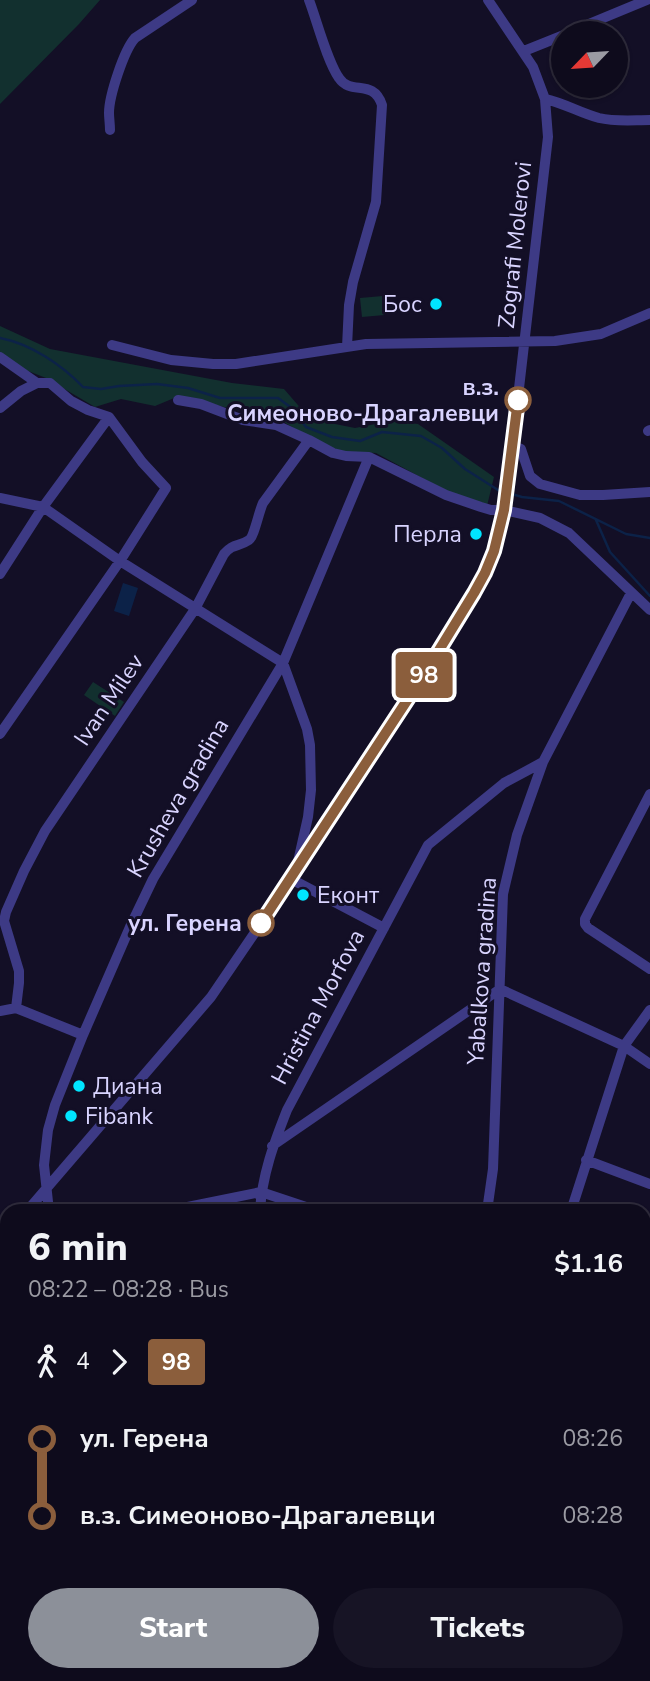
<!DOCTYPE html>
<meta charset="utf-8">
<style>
:root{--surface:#0e0b1c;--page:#171425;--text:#f1f3f6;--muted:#9b9ba3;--line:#2e2b3b;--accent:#8c9099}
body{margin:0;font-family:"Nunito Sans",sans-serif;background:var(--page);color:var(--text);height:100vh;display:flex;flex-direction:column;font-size:26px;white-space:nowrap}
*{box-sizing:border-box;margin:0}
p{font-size:23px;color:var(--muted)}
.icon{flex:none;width:38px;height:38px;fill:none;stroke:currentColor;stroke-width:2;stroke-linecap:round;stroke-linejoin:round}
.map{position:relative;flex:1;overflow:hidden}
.drawer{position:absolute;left:0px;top:1204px;width:651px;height:478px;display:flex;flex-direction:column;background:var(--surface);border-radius:21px 21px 0 0;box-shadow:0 2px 5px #0004,0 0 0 2px var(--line)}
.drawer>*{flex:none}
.badge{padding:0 14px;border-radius:5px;font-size:24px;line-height:46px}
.needle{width:46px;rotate:245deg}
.controls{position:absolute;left:551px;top:21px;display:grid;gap:14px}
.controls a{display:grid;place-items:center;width:77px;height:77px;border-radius:50%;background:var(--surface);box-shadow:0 2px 5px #0004,0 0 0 2px var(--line);font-size:35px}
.map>.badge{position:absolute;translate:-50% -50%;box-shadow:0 0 0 4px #fff}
.legs{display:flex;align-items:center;gap:10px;height:77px;padding:0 28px;font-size:23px}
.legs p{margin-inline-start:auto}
.head{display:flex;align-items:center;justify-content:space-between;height:119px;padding:0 28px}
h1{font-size:38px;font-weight:800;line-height:52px}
.cta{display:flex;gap:14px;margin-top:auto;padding:14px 28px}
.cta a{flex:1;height:80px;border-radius:42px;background:var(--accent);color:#fff;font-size:28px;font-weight:800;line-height:80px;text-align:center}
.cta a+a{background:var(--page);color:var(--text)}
ul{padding:0 28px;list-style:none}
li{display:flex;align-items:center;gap:24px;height:77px;font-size:26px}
li i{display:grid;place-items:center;width:10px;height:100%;margin:0 9px;background:currentColor}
li i::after{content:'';width:18px;height:18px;margin:-9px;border:5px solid;border-radius:50%;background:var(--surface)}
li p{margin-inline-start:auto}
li:first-child i{background:linear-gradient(#0000 50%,currentColor 0)}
li:last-child i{background:linear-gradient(currentColor 50%,#0000 0)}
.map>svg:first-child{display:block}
.green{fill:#12302f}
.water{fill:#0c2248}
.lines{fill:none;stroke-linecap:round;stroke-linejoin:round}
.stream{stroke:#0c2248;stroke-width:2.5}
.minor{stroke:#3d3a85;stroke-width:10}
.major{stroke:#c25bff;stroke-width:14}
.line-1-casing{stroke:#fff;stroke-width:16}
.line-1{stroke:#8b5e3c;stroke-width:10}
.poi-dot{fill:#00e5ff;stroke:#130f26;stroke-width:2.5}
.stop-1-dot{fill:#fff;stroke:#8b5e3c;stroke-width:3.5}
.labels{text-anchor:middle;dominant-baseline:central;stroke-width:6;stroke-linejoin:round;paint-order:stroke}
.street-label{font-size:23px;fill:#d9d4ff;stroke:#130f26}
.poi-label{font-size:23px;fill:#d9d4ff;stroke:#130f26;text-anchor:start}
.stop-label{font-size:23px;font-weight:bold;fill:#d9d4ff;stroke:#130f26;text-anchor:end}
</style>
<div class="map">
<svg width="650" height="1681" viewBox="0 0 650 1681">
<rect width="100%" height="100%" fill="#130f26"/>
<path class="green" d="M 0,0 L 100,0 L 79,24 L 0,104 Z
M 394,295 L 396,314 L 362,317 L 360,298 Z
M 0,326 L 50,349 L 232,383 L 284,389 L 310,419 L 355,428 L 391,421 L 418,424 L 494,477 L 487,506 L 448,492 L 376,453 L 333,451 L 282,421 L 179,396 L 155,406 L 121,399 L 95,407 L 46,378 L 0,360 Z
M 93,682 L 124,702 L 115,716 L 84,695 Z"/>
<path class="water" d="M 123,583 L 138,588 L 129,616 L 114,611 Z"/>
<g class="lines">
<path class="stream" d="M 0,338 C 31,344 62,365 83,387 L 101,389 L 119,386 L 157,384 L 188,388 L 220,398 L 278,398 L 293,409 L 306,427 L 332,437 L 360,441 L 382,432 L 421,436 L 442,448 L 465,469 L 498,490 L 502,491
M 508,493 L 522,497 L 559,501 L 626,534 L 650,538
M 596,520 L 610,552 L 650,596"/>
<path class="minor" d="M 309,0 C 317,21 327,61 339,78 C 351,96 373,78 382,105 L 376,202 L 353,282 L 349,305 L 347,347
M 567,33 L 647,0
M 524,51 L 564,35
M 545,99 C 564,103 580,113 599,118 C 616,122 633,120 650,120
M 110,130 C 110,124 109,118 109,113 C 109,96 124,50 135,38 L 192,0
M 112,345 L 171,360 L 213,364 L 236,364 L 366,344 L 555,341 L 601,334 L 650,313
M 0,357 L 37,383
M 178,400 L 201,404 L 243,420 L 276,425 L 309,440 L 333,453 L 346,456 L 369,457 L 446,495 L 481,507 L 491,510 L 504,510 L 540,518 L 569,533 L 650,610
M 0,408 L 21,391 L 37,383 L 50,383 L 71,401 L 88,410 L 109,417 L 142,462 L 166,488 L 120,561 L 0,734
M 648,431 L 650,430
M 513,446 L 521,449 L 530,476 L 540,484 L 580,495 L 603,495 L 650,492
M 0,498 L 43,507 L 120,561 L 283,663 L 307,729 L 310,745 L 311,790 L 308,817 L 297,866
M 0,574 L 43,507 L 109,417
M 650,794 L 585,919 L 585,924 L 588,928 L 650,969
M 291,879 L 384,928
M 16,1008 L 19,983 L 19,971 L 4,921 L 6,912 L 24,871 L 45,831 L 195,609 L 224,554 C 233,543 239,547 249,540 C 254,537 259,511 263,503 L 309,440
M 0,1011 L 16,1008 L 83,1035
M 272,1146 L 500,989 L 624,1046 L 650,1064
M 586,1160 L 650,1184
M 27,1211 L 211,997 L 296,872 L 425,672 L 474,593 L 493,551 L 504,510 L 509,475 L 548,137 L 545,99 L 533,67 L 488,0
M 49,1211 L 44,1165 L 48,1130 L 55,1105 L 83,1035 L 130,927 L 153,879 L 283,663 L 369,457
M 168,1211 L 261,1192 L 318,1211
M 260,1211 C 262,1175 274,1143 287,1110 L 428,845 L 504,783 L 543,762
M 487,1211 L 493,1169 L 503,894 L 517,835 L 543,762 L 631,593
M 571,1211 L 624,1046 L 650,1010
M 0,1234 L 7,1228
M 644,1319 L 650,1321
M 644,1350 L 650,1336
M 644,1366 L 650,1368
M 644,1509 L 650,1520
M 644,1602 L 650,1598
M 74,1675 L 76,1681
M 445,1675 L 453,1681
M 556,1675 L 564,1681
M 211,1681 L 221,1675
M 365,1681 L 365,1675
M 514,1681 L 517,1675
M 536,1681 L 543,1675"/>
<path class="major" d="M 0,1528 L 7,1528
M 192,1675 L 195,1681"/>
</g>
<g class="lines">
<defs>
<path id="line-1" d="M 261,923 L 425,673 L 474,593 L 485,573 L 494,551 L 504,510 L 518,400"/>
</defs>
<use href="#line-1" class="line-1-casing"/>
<use href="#line-1" class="line-1"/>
</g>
<g class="poi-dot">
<circle cx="436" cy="304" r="7"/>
<circle cx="476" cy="534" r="7"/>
<circle cx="303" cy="895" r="7"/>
<circle cx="79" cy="1086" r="7"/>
<circle cx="71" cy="1116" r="7"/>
</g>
<g class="stop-1-dot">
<circle cx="518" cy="400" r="12"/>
<circle cx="261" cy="923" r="12"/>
</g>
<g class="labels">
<g class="street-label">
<text transform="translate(515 245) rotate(-84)">Zografi Molerovi</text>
<text transform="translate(109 700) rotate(-56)">Ivan Milev</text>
<text transform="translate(178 798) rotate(-60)">Krusheva gradina</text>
<text transform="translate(482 971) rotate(-86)">Yabalkova gradina</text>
<text transform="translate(318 1007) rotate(-62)">Hristina Morfova</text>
</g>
<g class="poi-label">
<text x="422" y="304" text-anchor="end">Бос</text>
<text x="462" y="534" text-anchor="end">Перла</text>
<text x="317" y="895">Еконт</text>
<text x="93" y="1086">Диана</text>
<text x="85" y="1116">Fibank</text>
</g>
<g class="stop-label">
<text x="499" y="387">в.з.<tspan x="499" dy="26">Симеоново-Драгалевци</tspan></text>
<text x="242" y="923">ул. Герена</text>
</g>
</g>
</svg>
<div class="controls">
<a><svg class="needle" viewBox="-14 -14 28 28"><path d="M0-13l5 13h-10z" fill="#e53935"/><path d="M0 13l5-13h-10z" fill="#9b9ba3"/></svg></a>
</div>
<b class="badge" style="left:424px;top:675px;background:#8b5e3c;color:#fff">98</b>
<section class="drawer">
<div class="head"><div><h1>6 min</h1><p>08:22 – 08:28 · Bus</p></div><b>$1.16</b></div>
<div class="legs"><svg class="icon" aria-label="walk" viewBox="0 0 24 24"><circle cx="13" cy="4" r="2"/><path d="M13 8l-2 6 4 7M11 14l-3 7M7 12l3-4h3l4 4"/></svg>4<svg class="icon" aria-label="forward" viewBox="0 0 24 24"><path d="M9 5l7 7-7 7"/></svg><b class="badge" style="background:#8b5e3c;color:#fff">98</b></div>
<ul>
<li><i style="color:#8b5e3c"></i><b>ул. Герена</b><p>08:26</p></li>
<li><i style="color:#8b5e3c"></i><b>в.з. Симеоново-Драгалевци</b><p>08:28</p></li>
</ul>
<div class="cta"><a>Start</a><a>Tickets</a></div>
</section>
</div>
